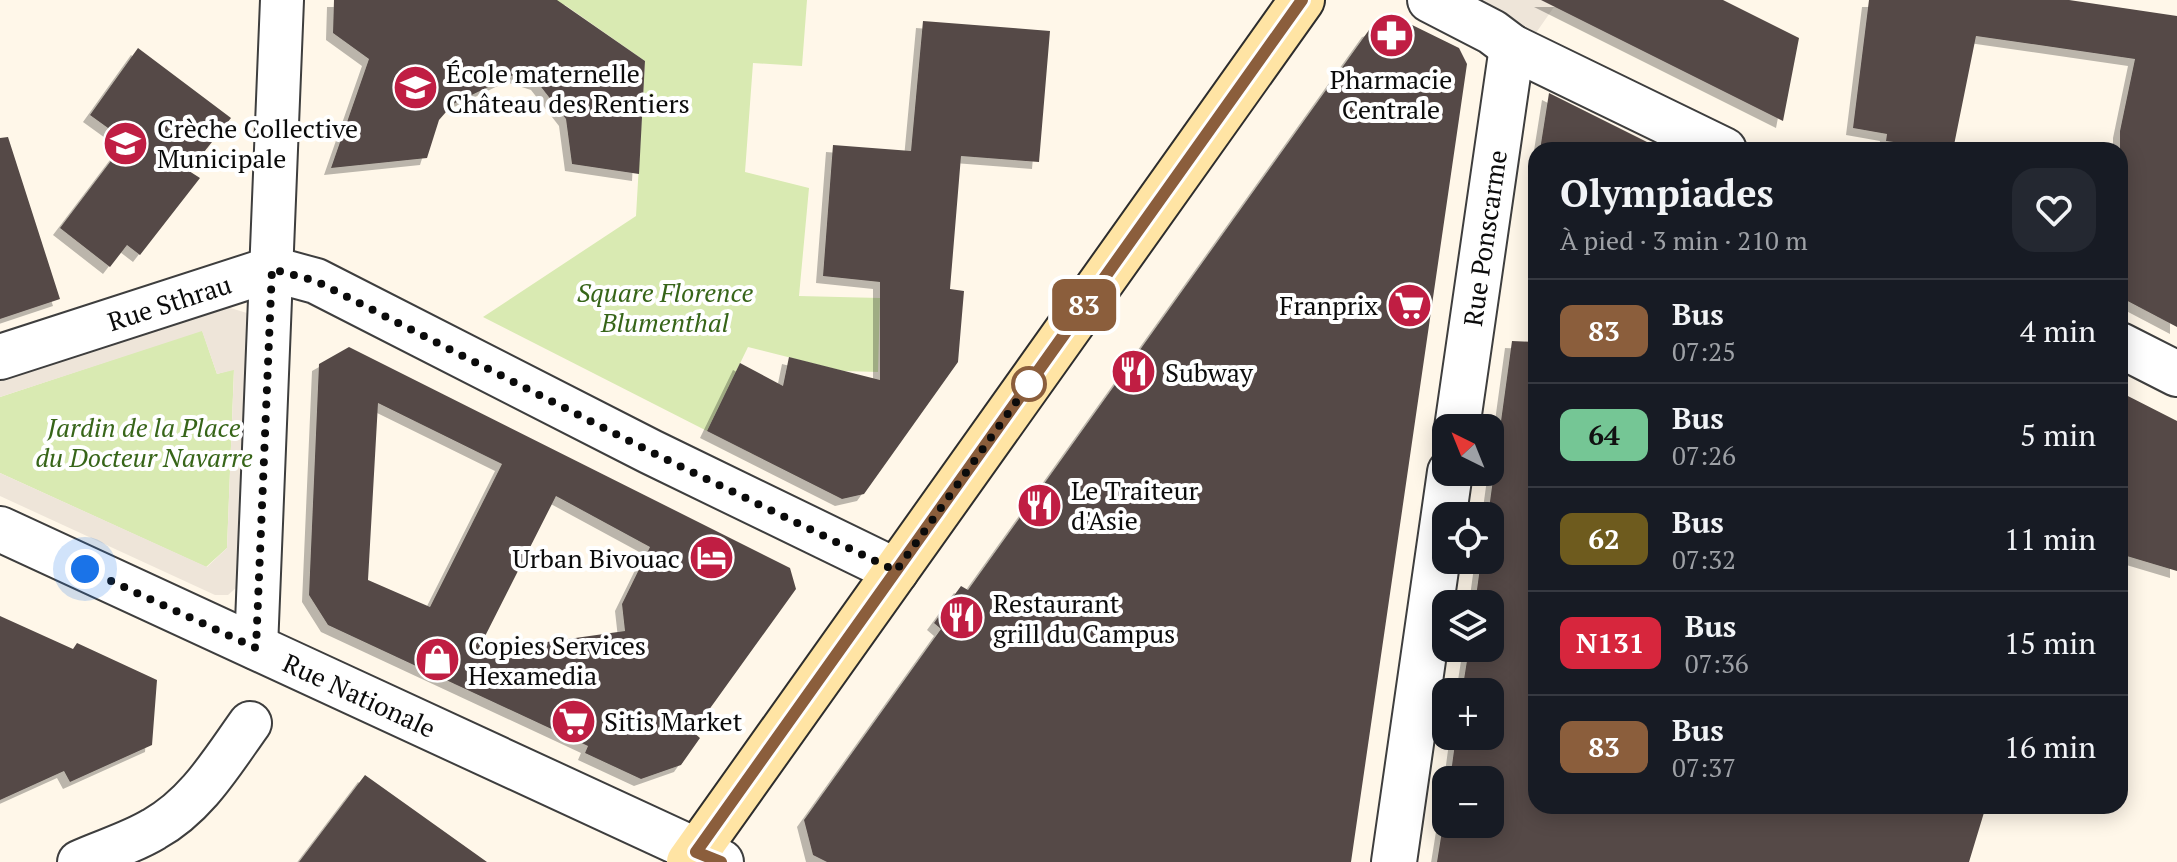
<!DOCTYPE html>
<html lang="fr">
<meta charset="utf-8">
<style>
:root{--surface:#171b24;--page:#242831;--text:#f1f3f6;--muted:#9ea1a6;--line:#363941}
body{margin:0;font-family:"PT Serif",serif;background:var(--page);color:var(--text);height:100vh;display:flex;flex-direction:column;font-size:30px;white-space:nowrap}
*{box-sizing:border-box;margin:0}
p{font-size:26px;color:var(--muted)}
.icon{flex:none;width:44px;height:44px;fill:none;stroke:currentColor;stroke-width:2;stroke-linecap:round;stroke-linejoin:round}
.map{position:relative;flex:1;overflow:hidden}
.sheet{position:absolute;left:1528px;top:142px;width:600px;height:672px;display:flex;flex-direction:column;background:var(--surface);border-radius:24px;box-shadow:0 4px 20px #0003}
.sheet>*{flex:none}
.badge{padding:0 16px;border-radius:12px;font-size:28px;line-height:52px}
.needle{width:52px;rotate:317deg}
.controls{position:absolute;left:1432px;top:414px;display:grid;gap:16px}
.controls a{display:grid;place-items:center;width:72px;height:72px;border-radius:16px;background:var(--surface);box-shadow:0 4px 20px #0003;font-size:40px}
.you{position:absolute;width:40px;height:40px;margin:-20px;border:6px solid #fff;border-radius:50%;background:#1a73e8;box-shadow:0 0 0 12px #1a73e833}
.map>.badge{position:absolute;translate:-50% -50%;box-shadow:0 0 0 4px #fff}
.round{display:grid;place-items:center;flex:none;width:84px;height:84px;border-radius:24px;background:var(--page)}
.headline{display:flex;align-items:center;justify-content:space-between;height:136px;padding:0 32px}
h1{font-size:38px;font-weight:600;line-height:60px}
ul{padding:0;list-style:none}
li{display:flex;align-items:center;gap:24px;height:104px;padding:0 32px;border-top:2px solid var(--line)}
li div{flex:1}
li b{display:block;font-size:30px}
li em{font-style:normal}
li .badge{min-width:88px;font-weight:700;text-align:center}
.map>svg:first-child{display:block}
.green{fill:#d9eab2}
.plaza{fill:#eee5d9}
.building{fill:#544a47;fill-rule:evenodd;filter:url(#shadow)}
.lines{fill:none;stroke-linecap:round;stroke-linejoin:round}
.pedestrian-casing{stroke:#3e3e3e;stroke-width:46}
.minor-casing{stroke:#3e3e3e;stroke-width:48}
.tertiary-casing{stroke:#3e3e3e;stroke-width:48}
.secondary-casing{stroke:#2d2d2d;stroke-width:48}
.pedestrian{stroke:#fff;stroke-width:42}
.minor{stroke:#fff;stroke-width:44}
.tertiary{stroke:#fff;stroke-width:44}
.secondary{stroke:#ffe4a4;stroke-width:44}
.line-casing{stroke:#fff;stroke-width:18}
.line{stroke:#8b5e3c;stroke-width:12}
.walk{stroke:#0b0b0b;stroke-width:8;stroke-dasharray:0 14.4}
.stop-dot{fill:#fff;stroke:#8b5e3c;stroke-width:4}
.labels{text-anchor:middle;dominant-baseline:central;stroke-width:8;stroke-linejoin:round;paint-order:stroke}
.poi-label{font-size:26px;fill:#0b0b0b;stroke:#fff;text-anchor:start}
.street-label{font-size:26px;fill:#0b0b0b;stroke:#fff}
.park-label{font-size:26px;font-style:italic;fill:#376519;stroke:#fff}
</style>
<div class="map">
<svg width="2177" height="862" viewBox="0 0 2177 862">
<defs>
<filter id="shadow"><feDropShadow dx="-7" dy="7" stdDeviation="0" flood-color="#0004"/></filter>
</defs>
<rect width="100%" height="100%" fill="#fff7e9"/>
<path class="green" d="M 545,0 L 807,0 L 802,66 L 753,63 L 745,172 L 809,188 L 799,296 L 880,298 L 878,372 L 843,371 L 748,347 L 707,431 L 483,317 L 636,216 L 645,61 L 565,5 L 544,5 Z
M 202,330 L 217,374 L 234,369 L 227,548 L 206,567 L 0,473 L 0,397 Z"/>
<path class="plaza" d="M 1470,0 L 1549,0 L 1554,7 L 1531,40 Z
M 227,307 L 247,313 L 252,325 L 241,579 L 237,587 L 228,595 L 215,595 L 0,496 L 0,473 L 207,567 L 227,548 L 234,370 L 217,374 L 202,331 L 0,397 L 0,381 Z"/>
<path class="building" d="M 334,0 L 557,0 L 645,61 L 639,174 L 572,164 L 566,119 L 538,83 L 513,75 L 453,104 L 439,120 L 427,158 L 331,168 L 369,59 L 333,33 Z
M 1541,0 L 1723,0 L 1799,38 L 1783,121 Z
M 1869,0 L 2069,0 L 2177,16 L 2177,327 L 2120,297 L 2120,131 L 2135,59 L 1976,36 L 1953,150 L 1886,141 L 1887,134 L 1853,128 Z
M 923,21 L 1050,31 L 1039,162 L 961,156 L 950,289 L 964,291 L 958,362 L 864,494 L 842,499 L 707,431 L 740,363 L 783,386 L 789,357 L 880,380 L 880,282 L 823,276 L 833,145 L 911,151 Z
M 1404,21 L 1459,48 L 1467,64 L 1351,862 L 827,862 L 813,855 L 804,820 L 941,629 L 934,623 L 961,586 L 968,590 L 1369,30 Z
M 138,48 L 231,118 L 189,171 L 200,178 L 140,255 L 127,245 L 110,267 L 60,228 L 126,141 L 90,115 Z
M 1549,93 L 1663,150 L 1540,150 Z
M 8,137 L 60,299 L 0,319 L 0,138 Z
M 1512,341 L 1536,342 L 1536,806 L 1986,806 L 1969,862 L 1437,862 L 1446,806 L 1446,824 L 1490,824 L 1490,780 L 1450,780 L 1456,736 L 1490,736 L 1490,692 L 1462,692 L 1469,648 L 1490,648 L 1490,604 L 1475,604 L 1481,560 L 1490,560 L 1488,516 Z
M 349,347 L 790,568 L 796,589 L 693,732 L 700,738 L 681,765 L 641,779 L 585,753 L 588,746 L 328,625 L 309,595 L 319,364 ZM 378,403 L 502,464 L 430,607 L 368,580 ZM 556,496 L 650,547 L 622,604 L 625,631 L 477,652 Z
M 2120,392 L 2177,421 L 2177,571 L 2120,554 Z
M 0,616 L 73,649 L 77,643 L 157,680 L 152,745 L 70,782 L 64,771 L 0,800 Z
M 365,775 L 487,862 L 299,862 Z"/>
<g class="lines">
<defs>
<path id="pedestrian" d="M 256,648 L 282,0
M 79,862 C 103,851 131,843 154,829 C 197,805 222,762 250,723"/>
<g id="minor">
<path d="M 1430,0 L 1492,32 L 1512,47 L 1724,150"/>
<path d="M 2120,345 L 2177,374"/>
<path id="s1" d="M 0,357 L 272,269 L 316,281 L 651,452 L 896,571"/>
<path id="s2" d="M 1457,428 L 1512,47"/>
<path d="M 1394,862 L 1450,472"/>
</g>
<g id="tertiary">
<path id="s3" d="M 0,529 L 721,862"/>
</g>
<path id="secondary" d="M 689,862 L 1302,0"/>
</defs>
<use href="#pedestrian" class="pedestrian-casing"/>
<use href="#minor" class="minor-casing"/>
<use href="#tertiary" class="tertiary-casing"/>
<use href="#secondary" class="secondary-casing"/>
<use href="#pedestrian" class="pedestrian"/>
<use href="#minor" class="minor"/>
<use href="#tertiary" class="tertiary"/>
<use href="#secondary" class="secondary"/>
</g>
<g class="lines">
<defs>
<path id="line" d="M 721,862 L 696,852 L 1302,0"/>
</defs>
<use href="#line" class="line-casing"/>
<use href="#line" class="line"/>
<path class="walk" d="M 85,569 L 256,648 L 272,269 L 316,281 L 651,452 L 896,571 L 1034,377 L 1029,384"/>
</g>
<defs>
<symbol id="pharmacy-disc" viewBox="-11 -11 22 22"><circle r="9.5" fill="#c01e43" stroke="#fff"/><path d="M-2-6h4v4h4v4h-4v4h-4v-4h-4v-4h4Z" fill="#fff"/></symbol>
<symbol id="school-disc" viewBox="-11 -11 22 22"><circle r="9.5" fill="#c01e43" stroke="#fff"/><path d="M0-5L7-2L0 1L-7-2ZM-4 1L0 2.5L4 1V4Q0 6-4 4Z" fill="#fff"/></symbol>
<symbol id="supermarket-disc" viewBox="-11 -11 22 22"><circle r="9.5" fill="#c01e43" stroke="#fff"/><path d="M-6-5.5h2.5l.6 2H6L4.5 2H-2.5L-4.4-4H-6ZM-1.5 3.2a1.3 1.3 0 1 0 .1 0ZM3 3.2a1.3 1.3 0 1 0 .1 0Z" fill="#fff"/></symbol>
<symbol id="restaurant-disc" viewBox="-11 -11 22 22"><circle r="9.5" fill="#c01e43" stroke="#fff"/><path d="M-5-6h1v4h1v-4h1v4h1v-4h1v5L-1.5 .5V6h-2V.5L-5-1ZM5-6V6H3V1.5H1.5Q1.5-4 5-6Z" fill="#fff"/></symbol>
<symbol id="hotel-disc" viewBox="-11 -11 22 22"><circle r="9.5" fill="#c01e43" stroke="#fff"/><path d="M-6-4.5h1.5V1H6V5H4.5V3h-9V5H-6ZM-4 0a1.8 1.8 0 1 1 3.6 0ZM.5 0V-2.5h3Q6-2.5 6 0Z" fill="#fff"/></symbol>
<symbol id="shop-disc" viewBox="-11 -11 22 22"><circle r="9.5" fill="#c01e43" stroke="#fff"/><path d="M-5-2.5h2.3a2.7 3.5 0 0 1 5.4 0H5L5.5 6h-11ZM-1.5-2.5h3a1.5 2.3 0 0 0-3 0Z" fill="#fff"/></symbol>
</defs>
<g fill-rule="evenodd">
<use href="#pharmacy-disc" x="1366" y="10" width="51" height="51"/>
<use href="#school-disc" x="390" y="62" width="51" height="51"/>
<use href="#school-disc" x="100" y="118" width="51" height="51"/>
<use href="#supermarket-disc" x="1384" y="280" width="51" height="51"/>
<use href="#restaurant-disc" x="1108" y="346" width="51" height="51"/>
<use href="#restaurant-disc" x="1014" y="480" width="51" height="51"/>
<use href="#hotel-disc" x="686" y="532" width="51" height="51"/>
<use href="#restaurant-disc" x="936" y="592" width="51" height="51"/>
<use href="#shop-disc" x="412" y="634" width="51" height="51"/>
<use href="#supermarket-disc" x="548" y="696" width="51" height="51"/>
</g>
<circle class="stop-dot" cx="1029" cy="384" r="16"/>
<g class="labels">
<g class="poi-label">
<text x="446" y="73">École maternelle<tspan x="446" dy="30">Château des Rentiers</tspan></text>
<text x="1391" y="79" text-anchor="middle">Pharmacie<tspan x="1391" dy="30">Centrale</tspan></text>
<text x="157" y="128">Crèche Collective<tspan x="157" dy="30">Municipale</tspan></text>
<text x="1378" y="305" text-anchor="end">Franprix</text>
<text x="1165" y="372">Subway</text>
<text x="1071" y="490">Le Traiteur<tspan x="1071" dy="30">d'Asie</tspan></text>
<text x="680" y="558" text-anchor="end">Urban Bivouac</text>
<text x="993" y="603">Restaurant<tspan x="993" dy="30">grill du Campus</tspan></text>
<text x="468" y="645">Copies Services<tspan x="468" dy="30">Hexamedia</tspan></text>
<text x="604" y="721">Sitis Market</text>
</g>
<g class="street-label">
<text stroke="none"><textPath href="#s2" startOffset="192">Rue Ponscarme</textPath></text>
<text stroke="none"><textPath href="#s1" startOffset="178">Rue Sthrau</textPath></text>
<text stroke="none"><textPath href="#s3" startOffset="396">Rue Nationale</textPath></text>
</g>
<g class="park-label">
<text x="665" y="292">Square Florence<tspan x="665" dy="30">Blumenthal</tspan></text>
<text x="144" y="427">Jardin de la Place<tspan x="144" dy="30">du Docteur Navarre</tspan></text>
</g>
</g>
</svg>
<div class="controls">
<a><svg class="needle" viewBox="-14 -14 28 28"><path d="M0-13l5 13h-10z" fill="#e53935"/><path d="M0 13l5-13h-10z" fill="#9ea1a6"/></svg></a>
<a><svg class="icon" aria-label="locate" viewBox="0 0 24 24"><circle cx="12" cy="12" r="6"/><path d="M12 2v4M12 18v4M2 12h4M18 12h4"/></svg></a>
<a><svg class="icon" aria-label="layers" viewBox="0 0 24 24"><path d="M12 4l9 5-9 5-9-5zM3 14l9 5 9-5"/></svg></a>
<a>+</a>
<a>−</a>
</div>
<div class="you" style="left:85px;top:569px"></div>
<b class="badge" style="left:1084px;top:305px;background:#8b5e3c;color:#fff">83</b>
<section class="sheet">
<div class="headline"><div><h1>Olympiades</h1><p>À pied · 3 min · 210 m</p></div><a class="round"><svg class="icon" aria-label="heart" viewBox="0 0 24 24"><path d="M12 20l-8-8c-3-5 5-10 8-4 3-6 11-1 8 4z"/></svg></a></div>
<ul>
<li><span class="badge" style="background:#8b5e3c;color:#fff">83</span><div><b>Bus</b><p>07:25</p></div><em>4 min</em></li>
<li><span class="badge" style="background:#75c695;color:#111">64</span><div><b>Bus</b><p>07:26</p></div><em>5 min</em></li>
<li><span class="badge" style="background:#6e5b1e;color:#fff">62</span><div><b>Bus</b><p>07:32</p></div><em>11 min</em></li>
<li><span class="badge" style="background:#d7263d;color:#fff">N131</span><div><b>Bus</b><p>07:36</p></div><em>15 min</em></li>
<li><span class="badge" style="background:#8b5e3c;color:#fff">83</span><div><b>Bus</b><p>07:37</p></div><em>16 min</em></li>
</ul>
</section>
</div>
